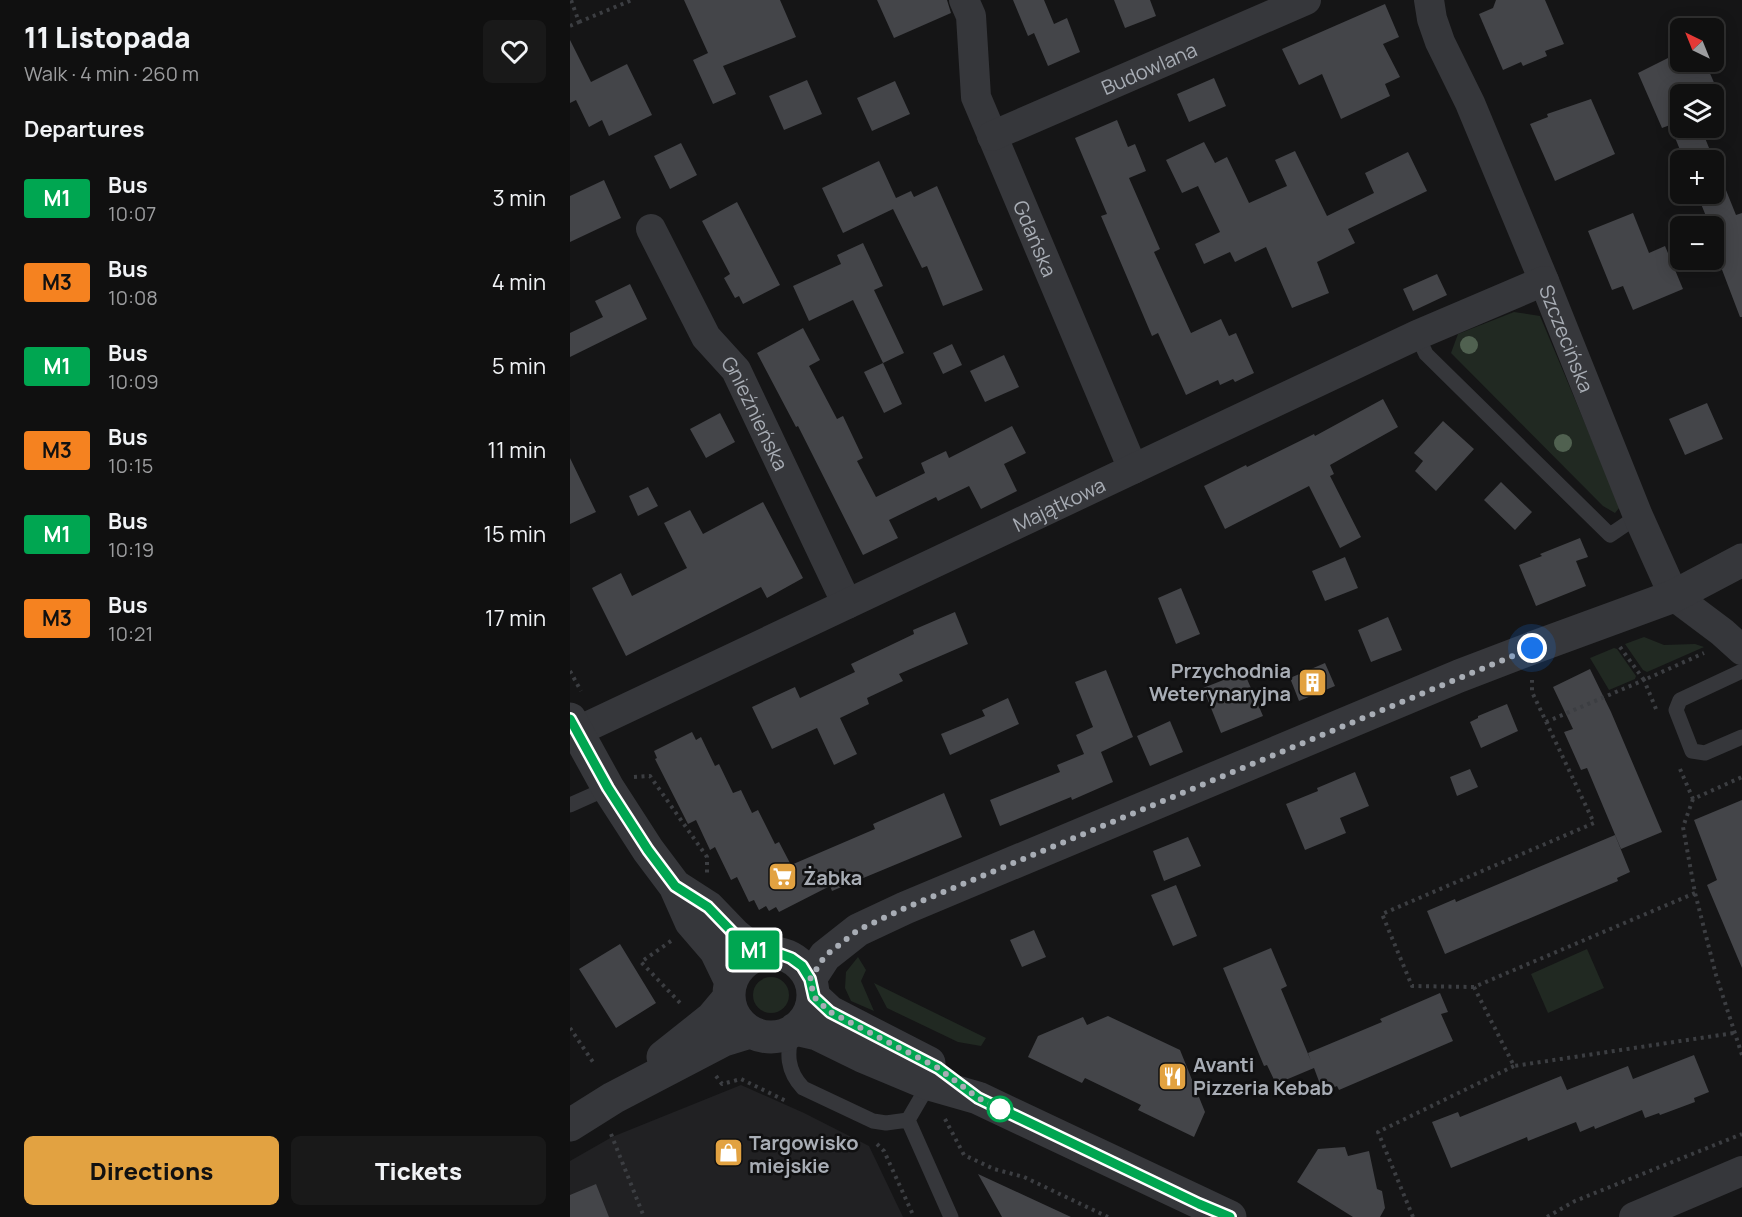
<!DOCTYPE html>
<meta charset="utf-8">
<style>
:root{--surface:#101010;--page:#191919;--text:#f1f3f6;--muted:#9c9d9f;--line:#303030;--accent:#e2a241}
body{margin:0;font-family:Manrope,sans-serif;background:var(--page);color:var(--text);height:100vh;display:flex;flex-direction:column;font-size:22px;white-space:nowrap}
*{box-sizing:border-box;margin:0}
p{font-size:20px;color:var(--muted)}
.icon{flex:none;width:33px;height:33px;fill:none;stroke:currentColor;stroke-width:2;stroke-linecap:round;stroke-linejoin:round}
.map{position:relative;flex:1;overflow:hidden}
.sheet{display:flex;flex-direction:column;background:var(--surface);width:570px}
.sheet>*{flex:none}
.badge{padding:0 12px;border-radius:4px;font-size:21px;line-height:39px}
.needle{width:39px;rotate:317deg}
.fabs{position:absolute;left:1100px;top:18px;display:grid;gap:12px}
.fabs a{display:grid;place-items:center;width:54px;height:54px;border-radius:9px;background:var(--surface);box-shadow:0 3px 15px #0003,0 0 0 2px var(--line);font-size:30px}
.you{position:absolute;width:30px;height:30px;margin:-15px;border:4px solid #fff;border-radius:50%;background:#1a73e8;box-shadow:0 0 0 9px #1a73e833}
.map>.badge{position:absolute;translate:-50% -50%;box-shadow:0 0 0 3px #fff}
h2{padding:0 24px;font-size:22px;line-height:54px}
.round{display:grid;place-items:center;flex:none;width:63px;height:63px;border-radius:9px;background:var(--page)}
.overview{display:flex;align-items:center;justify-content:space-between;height:102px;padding:0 24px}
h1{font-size:28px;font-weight:800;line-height:45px}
.button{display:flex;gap:12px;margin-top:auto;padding:12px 24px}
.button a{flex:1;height:69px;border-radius:9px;background:var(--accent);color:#111;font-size:24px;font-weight:800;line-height:69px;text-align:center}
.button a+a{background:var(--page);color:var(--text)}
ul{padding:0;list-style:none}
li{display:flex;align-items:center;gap:18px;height:84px;padding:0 24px}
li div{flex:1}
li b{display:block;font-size:22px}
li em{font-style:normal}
li .badge{min-width:66px;font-weight:700;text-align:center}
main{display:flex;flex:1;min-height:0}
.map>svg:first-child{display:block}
.built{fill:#212123}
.green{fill:#212922}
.building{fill:#444549}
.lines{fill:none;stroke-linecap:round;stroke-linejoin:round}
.path{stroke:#3c3e42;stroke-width:4;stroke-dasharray:3 4.5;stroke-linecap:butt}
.service{stroke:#36373b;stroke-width:15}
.minor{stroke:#36373b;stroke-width:30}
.tertiary{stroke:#36373b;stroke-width:33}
.tree{fill:#506150}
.line-casing{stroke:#fff;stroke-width:14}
.line{stroke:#00a651;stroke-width:9}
.walk{stroke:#a8adb5;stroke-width:6;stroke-dasharray:0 10.8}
.stop-dot{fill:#fff;stroke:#00a651;stroke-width:3}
.labels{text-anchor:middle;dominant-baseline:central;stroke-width:5;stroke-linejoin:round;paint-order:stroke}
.street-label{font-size:20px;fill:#a8adb5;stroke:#101011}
.poi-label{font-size:20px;font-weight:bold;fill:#a8adb5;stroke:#101011;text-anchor:start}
</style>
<main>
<section class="sheet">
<div class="overview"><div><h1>11 Listopada</h1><p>Walk · 4 min · 260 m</p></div><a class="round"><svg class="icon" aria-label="heart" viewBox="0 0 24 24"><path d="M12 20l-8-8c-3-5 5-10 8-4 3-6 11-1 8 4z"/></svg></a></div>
<h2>Departures</h2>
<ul>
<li><span class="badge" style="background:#00a651;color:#fff">M1</span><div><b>Bus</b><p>10:07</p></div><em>3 min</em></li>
<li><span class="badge" style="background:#f58220;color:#111">M3</span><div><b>Bus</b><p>10:08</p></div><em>4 min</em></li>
<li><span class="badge" style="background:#00a651;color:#fff">M1</span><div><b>Bus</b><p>10:09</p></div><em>5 min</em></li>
<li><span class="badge" style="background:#f58220;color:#111">M3</span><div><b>Bus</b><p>10:15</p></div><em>11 min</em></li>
<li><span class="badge" style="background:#00a651;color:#fff">M1</span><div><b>Bus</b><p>10:19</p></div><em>15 min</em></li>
<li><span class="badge" style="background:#f58220;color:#111">M3</span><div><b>Bus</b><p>10:21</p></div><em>17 min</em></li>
</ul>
<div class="button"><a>Directions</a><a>Tickets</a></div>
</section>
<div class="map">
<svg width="1172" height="1217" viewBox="0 0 1172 1217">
<rect width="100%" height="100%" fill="#151516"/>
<path class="built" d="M 171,1085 L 234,1113 L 299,1146 L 333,1217 L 0,1217 L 0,1161 L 42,1137 Z"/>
<path class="green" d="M 944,312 L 970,316 L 1050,507 L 1045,513 L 1033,506 L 881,353 L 888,334 Z
M 1074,637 L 1094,645 L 1125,644 L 1134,647 L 1077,672 L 1073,670 L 1055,644 Z
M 1044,648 L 1047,649 L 1066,676 L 1065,679 L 1039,690 L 1020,658 Z
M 1017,949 L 1034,988 L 978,1013 L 961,974 Z
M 288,957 L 296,970 L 291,981 L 304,1011 L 281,1001 L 275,988 L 276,972 Z
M183 995a18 18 0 1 1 36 0a18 18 0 1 1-36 0Z
M 304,983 L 416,1038 L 411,1046 L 388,1042 L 317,1008 Z"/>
<path class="building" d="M 114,0 L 210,0 L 226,37 L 153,66 L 166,94 L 143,104 L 123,60 L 138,53 Z
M 307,0 L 377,0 L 381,13 L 324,38 Z
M 443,0 L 474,0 L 484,24 L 497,18 L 510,52 L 478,66 L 464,33 L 458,36 Z
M 544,0 L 580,0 L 586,16 L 555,28 Z
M 926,0 L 975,0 L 994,44 L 975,51 L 977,56 L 953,66 L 951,62 L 933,70 L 909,14 L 923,8 Z
M 815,4 L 829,37 L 813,44 L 830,77 L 815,84 L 820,96 L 771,119 L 752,74 L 729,85 L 712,49 Z
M 0,40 L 21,82 L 57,64 L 82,115 L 39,136 L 32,120 L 19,127 L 6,100 L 0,103 Z
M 1110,52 L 1110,62 L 1135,62 L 1153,103 L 1143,107 L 1143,94 L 1110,94 L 1110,128 L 1131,128 L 1166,215 L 1172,213 L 1172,317 L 1170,317 L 1143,246 L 1143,226 L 1140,226 L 1127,194 L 1143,194 L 1143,160 L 1114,160 L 1100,125 L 1092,128 L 1068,73 Z
M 644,78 L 656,106 L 619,122 L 607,94 Z
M 237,80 L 252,114 L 214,130 L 199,96 Z
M 325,81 L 340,114 L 302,131 L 287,98 Z
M 1021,99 L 1045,154 L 985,181 L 960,124 L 978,117 L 977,114 Z
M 547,120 L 558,147 L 565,144 L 576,171 L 559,178 L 590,249 L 584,252 L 621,333 L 651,319 L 659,336 L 666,333 L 684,373 L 665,382 L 663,379 L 650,385 L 648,380 L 616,395 L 588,333 L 582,336 L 531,216 L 537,214 L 505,138 Z
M 634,142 L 645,163 L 657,157 L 679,203 L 717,186 L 705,160 L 725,151 L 757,216 L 804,193 L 795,173 L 838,152 L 857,191 L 778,229 L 785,243 L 747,262 L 759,293 L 722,308 L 696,247 L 665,262 L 660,252 L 634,264 L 625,244 L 650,232 L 628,186 L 612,193 L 596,160 Z
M 111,143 L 127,175 L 100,189 L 84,156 Z
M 309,161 L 326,198 L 341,191 L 344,197 L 367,186 L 413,290 L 373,306 L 357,266 L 352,268 L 323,209 L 273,233 L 252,188 Z
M 34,180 L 51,218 L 0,242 L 0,196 Z
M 167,202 L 210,285 L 173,304 L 169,296 L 165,298 L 154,278 L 160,274 L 132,221 Z
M 1063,213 L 1079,253 L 1095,246 L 1113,289 L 1063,310 L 1053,286 L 1042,290 L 1018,231 Z
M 293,243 L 313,286 L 304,290 L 334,353 L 313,363 L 283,300 L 239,321 L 223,286 L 271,264 L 267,255 Z
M 867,274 L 877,295 L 843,311 L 833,289 Z
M 60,284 L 77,319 L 0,357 L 0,333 L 33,317 L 25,301 Z
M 233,328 L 250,360 L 239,366 L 267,419 L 273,416 L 293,458 L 287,461 L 306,497 L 355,473 L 351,463 L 376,451 L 379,458 L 442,426 L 456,453 L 434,464 L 447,491 L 411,509 L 399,486 L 368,501 L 366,497 L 319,520 L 328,538 L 293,555 L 228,426 L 226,427 L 187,353 Z
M 382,344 L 392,365 L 373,374 L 363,353 Z
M 434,355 L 449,387 L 415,402 L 400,371 Z
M 313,363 L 332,404 L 314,413 L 294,372 Z
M 813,399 L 828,427 L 760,465 L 764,474 L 760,476 L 791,537 L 770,548 L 739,486 L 655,529 L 634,486 L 676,465 L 677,467 L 744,434 L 745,436 Z
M 1137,403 L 1153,439 L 1115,455 L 1099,419 Z
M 150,413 L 165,442 L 136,458 L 120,429 Z
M 873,421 L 904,449 L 866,491 L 845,471 L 853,461 L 844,453 Z
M 0,458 L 26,512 L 0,524 Z
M 931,482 L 962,512 L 945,530 L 914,500 Z
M 78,487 L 88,506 L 68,516 L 59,496 Z
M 193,502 L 233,578 L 197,598 L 191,587 L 56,656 L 22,588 L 51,573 L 62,596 L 117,568 L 94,523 L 120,510 L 133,534 Z
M 1010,538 L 1018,557 L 1006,561 L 1016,586 L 966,606 L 949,565 L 972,556 L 970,554 Z
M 775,557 L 788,588 L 755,601 L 742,571 Z
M 611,588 L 630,634 L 606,644 L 588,598 Z
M 385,612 L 398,644 L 329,674 L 333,681 L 297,698 L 299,704 L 270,718 L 287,754 L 264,765 L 247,728 L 202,749 L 182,707 L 225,687 L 230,698 L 285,672 L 281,664 L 344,634 L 343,630 Z
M 818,617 L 832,650 L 801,662 L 788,630 Z
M 755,663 L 765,686 L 729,701 L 720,678 Z
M 1020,669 L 1041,712 L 1092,832 L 1051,849 L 1017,768 L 1011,770 L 994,732 L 1003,729 L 983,687 Z
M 536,670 L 563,737 L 531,752 L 543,782 L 502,800 L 501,797 L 430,826 L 420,800 L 490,772 L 487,765 L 514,754 L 506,735 L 523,727 L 505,682 Z
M 674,672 L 693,716 L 651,733 L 633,688 Z
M 438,698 L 449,724 L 380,755 L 371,734 L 415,716 L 412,710 Z
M 937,704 L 948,731 L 911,748 L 900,722 L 908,718 L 908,716 Z
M 600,721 L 613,752 L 580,766 L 567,736 Z
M 122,732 L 126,740 L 131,737 L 145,766 L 149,764 L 163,793 L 171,790 L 182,813 L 188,810 L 205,844 L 209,842 L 221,865 L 305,829 L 303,824 L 374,793 L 392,837 L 262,891 L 260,886 L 209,912 L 206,907 L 199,911 L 196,906 L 189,910 L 184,900 L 179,902 L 167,877 L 161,880 L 145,847 L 140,850 L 126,820 L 118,824 L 85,759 L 87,758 L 84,751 Z
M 900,769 L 908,787 L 887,796 L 880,777 Z
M 785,772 L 799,806 L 770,818 L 776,833 L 735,850 L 716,804 L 748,791 L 747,788 Z
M 1172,800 L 1172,968 L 1137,885 L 1147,880 L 1124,820 Z
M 1045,835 L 1060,872 L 1047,878 L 1048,881 L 875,954 L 857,911 L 885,899 L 886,902 Z
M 618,837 L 631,866 L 594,881 L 583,851 Z
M 606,885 L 627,936 L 603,946 L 581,895 Z
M 464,930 L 476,957 L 452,967 L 440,940 Z
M 50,944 L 86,1003 L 46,1028 L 9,969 Z
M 701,948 L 717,986 L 711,989 L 741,1061 L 738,1053 L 812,1022 L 810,1019 L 870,993 L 878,1012 L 871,1014 L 883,1041 L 769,1090 L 767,1086 L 753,1092 L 744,1068 L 706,1084 L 697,1065 L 694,1066 L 653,968 Z
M 538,1016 L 610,1050 L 635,1112 L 624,1137 L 568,1110 L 571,1105 L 515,1078 L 512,1083 L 458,1057 L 468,1036 L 513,1017 L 517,1025 Z
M 1124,1055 L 1139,1092 L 1124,1098 L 1125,1102 L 1090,1115 L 1089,1113 L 1075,1118 L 1072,1110 L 1025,1129 L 1024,1126 L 1010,1132 L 1006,1122 L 958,1141 L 957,1137 L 881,1168 L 862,1122 L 888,1112 L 890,1117 L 991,1076 L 997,1090 L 1058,1066 L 1063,1079 Z
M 775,1147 L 778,1156 L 799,1151 L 807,1189 L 812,1191 L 815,1208 L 810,1217 L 783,1217 L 727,1182 L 748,1149 Z
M 408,1174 L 501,1217 L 432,1217 Z
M 26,1184 L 39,1217 L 0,1217 L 0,1195 Z"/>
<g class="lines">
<path class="path" d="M 9,22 L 62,0
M 0,26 L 9,22 L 1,0
M 1050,647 L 1074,680 L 1134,653
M 0,671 L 11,691
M 976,722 L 1074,680 L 1086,709
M 1110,769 L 1123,799 L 1172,777
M 64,777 L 80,776 L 137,857 L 137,873
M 1123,799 L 1113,827 L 1125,893 L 1146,975 L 1172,1055
M 1125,893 L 904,987 L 944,1066 L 1164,1033
M 101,941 L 71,962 L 113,1006
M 904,987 L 842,986 L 812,914 L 1024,823 L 962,692 L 962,680
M 0,1028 L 25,1065
M 146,1076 L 152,1084 L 171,1079 L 216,1101
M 375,1119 L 394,1155 L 424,1169 L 454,1177 L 538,1217
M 41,1134 L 74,1217
M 307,1144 L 314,1151 L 344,1217
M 843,1217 L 808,1132 L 944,1066
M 977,1217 L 1005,1201 L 1172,1134"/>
<path class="service" d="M 847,335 L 856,354 L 1040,535 L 1068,516
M 1172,671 L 1110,700 L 1106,710 L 1122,751 L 1135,753 L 1172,737
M 0,805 L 38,788
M 223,1031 C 216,1053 217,1071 233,1088 L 303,1121 L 316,1123 L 338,1120
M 359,1084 L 338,1120 L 381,1217"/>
<g class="minor">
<path id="s1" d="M 394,0 L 401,16 L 406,97 L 563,469"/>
<path id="s2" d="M 859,0 L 862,19 L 870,42 L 900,103 L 974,281 L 1068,516 L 1104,596 L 1152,632 L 1172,650"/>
<path id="s3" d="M 422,136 L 736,0"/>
<path id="s4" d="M 81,229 L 136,337 L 166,370 L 277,604"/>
<path id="s5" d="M 6,732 L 847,335 L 974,281"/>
<path d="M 1064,1217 L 1172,1171"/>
</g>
<path class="tertiary" d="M 0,719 L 38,788 L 78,850 L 105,886 L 121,922 L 146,951 L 160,980
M 107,887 L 138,907 L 165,935 L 189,954
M159 995a42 42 0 1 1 84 0a42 42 0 1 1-84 0Z
M 240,979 L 255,956 L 288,930 L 335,908 L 889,676 L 962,648 L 1104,596 L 1172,560
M 244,997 L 260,1012 L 359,1063
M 225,1029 L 247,1034 L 292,1056 L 359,1084 L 408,1098 L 660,1217
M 93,1057 L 142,1018 L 158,999
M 0,1125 L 43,1098 L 154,1040 L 180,1032"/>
</g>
<g class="tree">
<circle cx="899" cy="345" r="9"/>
<circle cx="993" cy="443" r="9"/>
</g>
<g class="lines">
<defs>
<path id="line" d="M 0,719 L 38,788 L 78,850 L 105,886 L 138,907 L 165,935 L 189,954 L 210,954 L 221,958 L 232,966 L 240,979 L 244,997 L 260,1012 L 368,1068 L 408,1098 L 629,1204 L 660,1217"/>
</defs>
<use href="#line" class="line-casing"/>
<use href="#line" class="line"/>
<path class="walk" d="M 430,1109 L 408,1098 L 368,1068 L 260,1012 L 244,997 L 240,979 L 255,956 L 288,930 L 335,908 L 962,648"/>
</g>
<defs>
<symbol id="building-square" viewBox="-11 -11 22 22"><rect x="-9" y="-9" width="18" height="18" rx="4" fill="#e2a241" stroke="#101011"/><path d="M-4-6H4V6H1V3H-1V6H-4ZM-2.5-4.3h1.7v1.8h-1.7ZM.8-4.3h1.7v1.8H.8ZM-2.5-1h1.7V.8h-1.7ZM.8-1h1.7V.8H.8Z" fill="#fff"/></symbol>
<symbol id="supermarket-square" viewBox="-11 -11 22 22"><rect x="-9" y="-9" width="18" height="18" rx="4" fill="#e2a241" stroke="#101011"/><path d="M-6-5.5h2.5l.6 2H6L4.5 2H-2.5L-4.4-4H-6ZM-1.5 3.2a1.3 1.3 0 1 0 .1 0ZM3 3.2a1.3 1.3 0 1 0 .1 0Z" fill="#fff"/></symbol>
<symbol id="restaurant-square" viewBox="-11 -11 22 22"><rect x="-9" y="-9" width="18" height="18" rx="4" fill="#e2a241" stroke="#101011"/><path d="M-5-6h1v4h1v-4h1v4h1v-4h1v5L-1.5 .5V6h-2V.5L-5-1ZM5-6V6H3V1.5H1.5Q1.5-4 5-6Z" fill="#fff"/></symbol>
<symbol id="shop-square" viewBox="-11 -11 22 22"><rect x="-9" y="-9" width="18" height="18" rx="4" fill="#e2a241" stroke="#101011"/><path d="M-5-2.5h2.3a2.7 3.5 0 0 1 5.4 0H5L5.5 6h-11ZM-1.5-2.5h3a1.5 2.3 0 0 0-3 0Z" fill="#fff"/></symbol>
</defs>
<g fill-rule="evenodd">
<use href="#building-square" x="726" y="666" width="33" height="33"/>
<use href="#supermarket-square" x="196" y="860" width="33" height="33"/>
<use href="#restaurant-square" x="586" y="1060" width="33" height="33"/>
<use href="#shop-square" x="142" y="1136" width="33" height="33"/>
</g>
<circle class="stop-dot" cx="430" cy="1109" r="12"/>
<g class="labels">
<g class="street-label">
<text stroke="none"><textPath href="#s3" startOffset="171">Budowlana</textPath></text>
<text stroke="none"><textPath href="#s1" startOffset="252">Gdańska</textPath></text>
<text stroke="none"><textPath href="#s2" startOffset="366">Szczecińska</textPath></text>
<text stroke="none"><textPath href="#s4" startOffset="213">Gnieźnieńska</textPath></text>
<text stroke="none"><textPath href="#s5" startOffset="534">Majątkowa</textPath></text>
</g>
<g class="poi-label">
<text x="721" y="670" text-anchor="end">Przychodnia<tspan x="721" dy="23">Weterynaryjna</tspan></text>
<text x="233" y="877">Żabka</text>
<text x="623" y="1064">Avanti<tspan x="623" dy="23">Pizzeria Kebab</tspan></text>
<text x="179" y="1142">Targowisko<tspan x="179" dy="23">miejskie</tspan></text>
</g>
</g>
</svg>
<div class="fabs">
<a><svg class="needle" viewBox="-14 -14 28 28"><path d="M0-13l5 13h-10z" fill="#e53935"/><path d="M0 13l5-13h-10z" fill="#9c9d9f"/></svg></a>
<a><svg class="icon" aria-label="layers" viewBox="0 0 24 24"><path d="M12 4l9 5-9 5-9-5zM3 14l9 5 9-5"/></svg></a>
<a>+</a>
<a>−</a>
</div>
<div class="you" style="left:962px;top:648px"></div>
<b class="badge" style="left:184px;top:950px;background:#00a651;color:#fff">M1</b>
</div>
</main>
